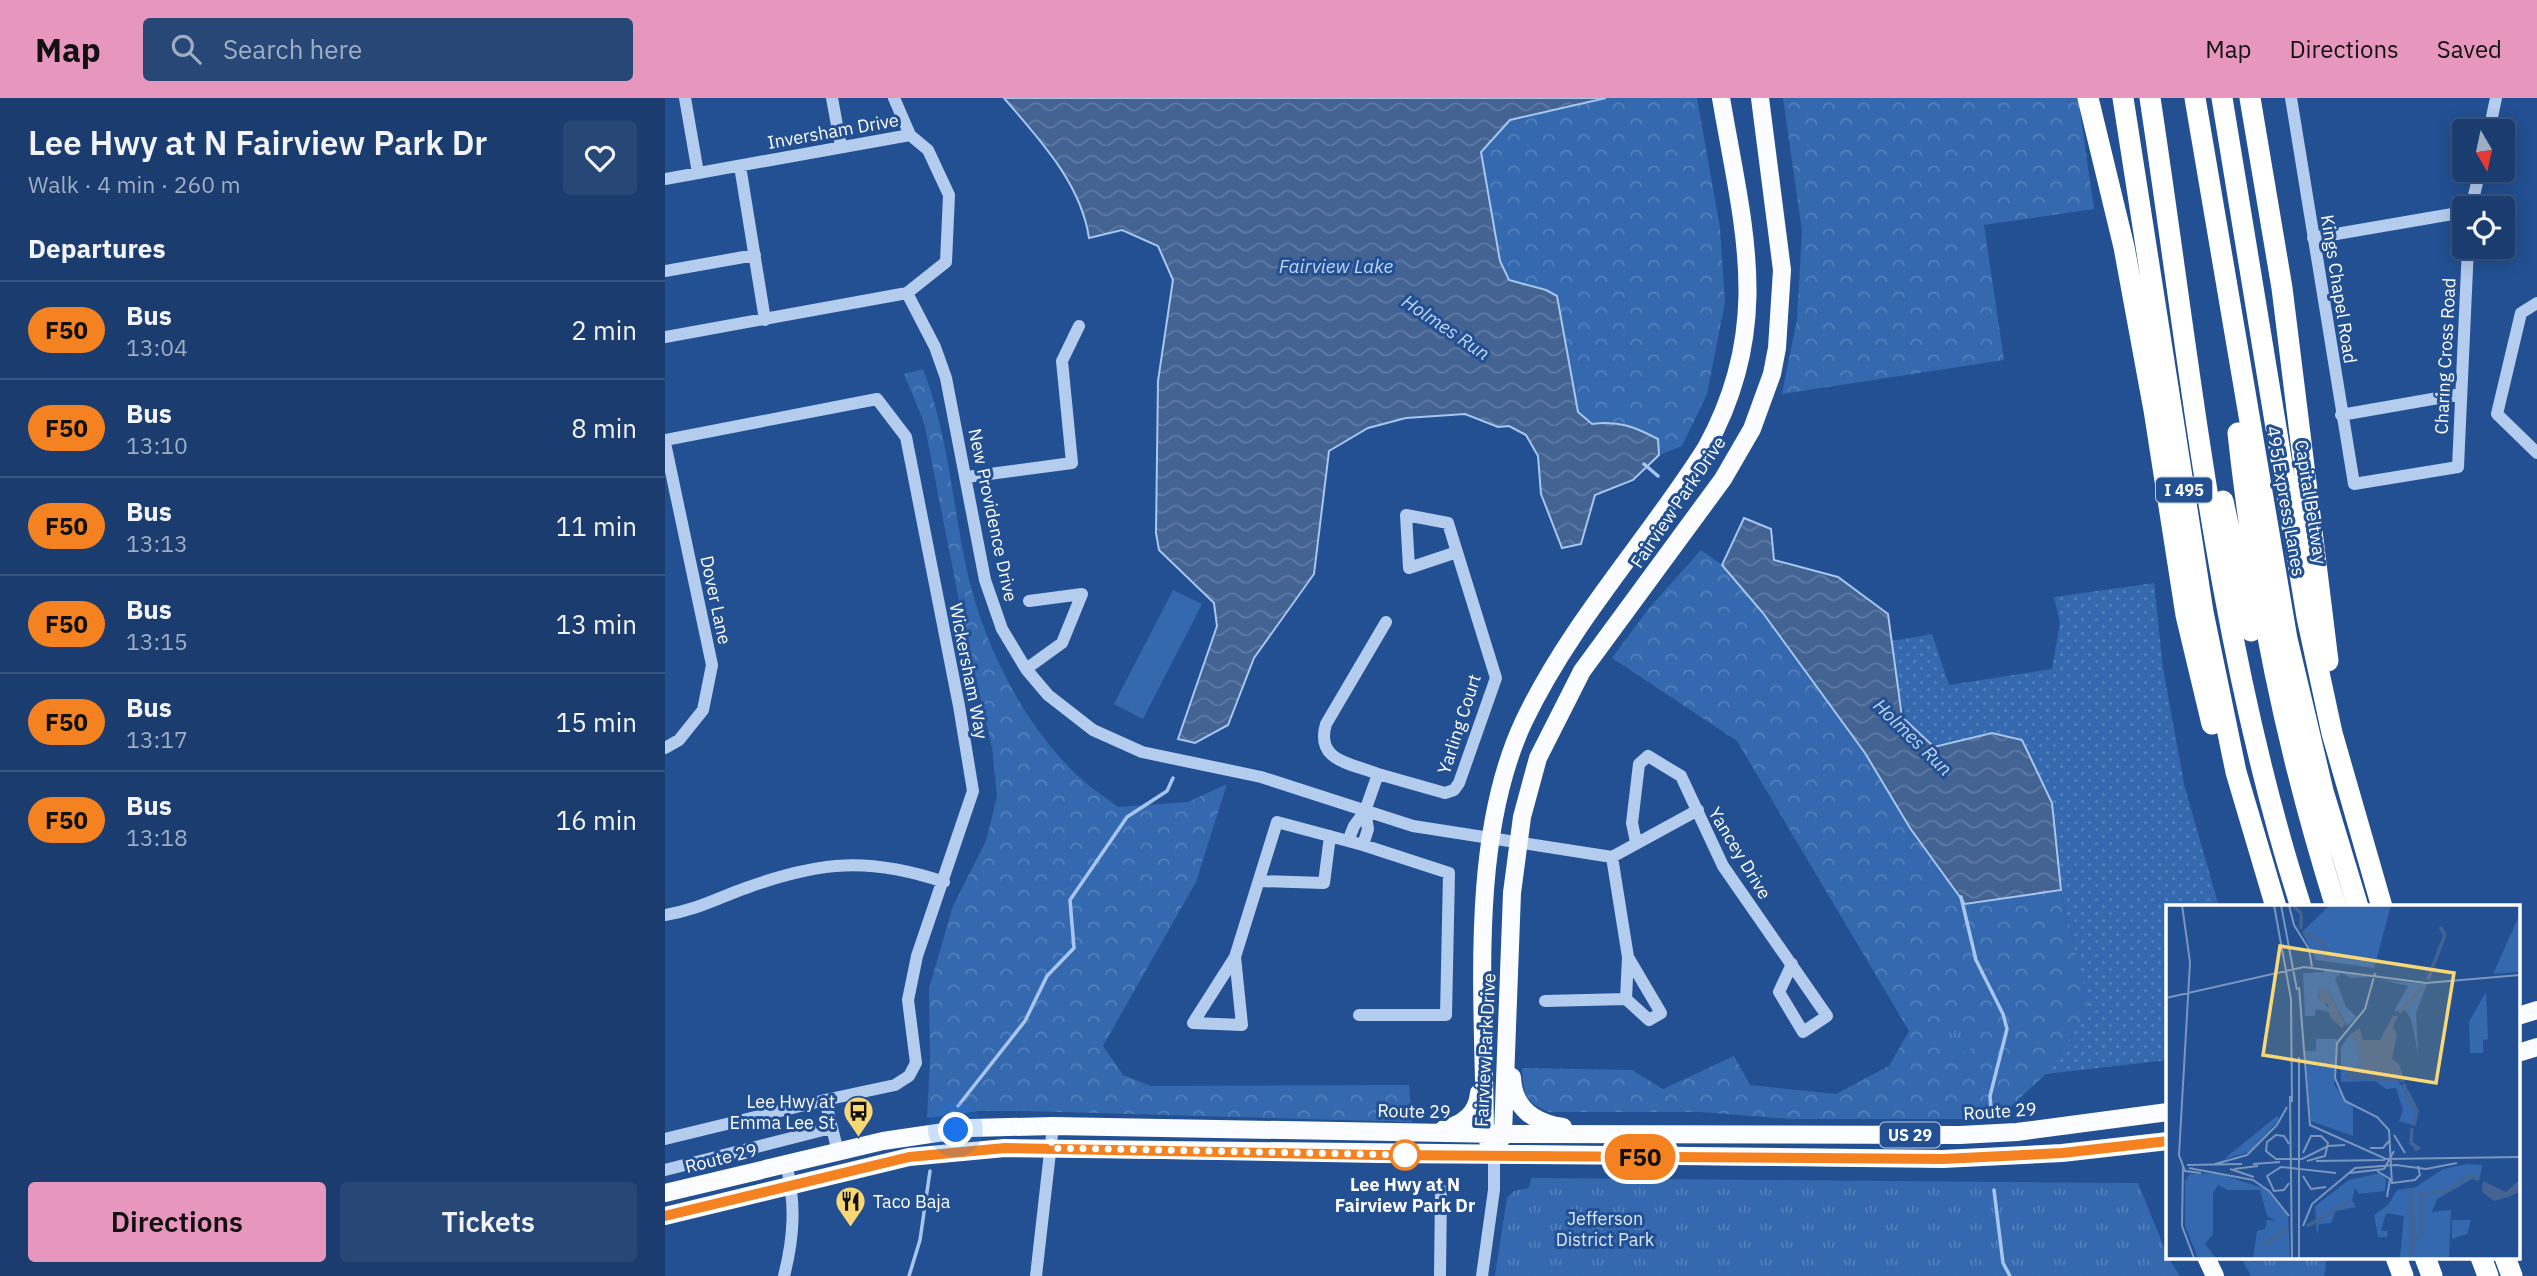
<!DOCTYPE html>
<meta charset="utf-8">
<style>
:root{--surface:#1a3c6e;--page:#274776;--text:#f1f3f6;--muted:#9fadc2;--line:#385681;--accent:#e797bd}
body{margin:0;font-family:"IBM Plex Sans",sans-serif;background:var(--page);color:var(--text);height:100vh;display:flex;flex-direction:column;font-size:26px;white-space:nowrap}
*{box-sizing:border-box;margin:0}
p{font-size:23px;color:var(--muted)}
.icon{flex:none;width:38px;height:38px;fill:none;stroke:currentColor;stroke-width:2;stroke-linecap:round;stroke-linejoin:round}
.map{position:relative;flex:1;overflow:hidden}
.panel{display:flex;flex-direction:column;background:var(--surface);width:665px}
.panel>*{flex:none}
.badge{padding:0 14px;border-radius:23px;font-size:24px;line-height:46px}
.needle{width:46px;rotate:171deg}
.controls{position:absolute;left:1787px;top:21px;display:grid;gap:14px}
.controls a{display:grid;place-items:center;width:63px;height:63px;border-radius:7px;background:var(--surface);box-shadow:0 4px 18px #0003,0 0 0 2px var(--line);font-size:35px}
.you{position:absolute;width:35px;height:35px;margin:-18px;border:5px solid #fff;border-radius:50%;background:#1a73e8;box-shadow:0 0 0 10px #1a73e833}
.map>.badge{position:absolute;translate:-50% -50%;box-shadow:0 0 0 4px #fff}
h2{padding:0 28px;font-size:26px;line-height:63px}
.round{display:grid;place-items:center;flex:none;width:74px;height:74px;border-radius:7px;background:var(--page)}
.summary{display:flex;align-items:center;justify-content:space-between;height:119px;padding:0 28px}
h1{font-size:33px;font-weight:600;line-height:52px}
.button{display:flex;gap:14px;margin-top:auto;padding:14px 28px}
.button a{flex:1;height:80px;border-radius:7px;background:var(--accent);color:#111;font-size:28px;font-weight:600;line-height:80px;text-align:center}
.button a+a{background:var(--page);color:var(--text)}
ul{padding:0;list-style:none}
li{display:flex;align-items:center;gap:21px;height:98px;padding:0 28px;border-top:2px solid var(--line)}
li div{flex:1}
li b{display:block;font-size:26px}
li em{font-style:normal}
li .badge{min-width:77px;font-weight:700;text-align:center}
header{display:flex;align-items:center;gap:42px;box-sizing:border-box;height:98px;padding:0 35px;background:var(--accent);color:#111}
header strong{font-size:33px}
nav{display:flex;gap:38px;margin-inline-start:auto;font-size:24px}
.search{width:490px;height:63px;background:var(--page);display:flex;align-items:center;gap:18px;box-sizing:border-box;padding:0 24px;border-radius:7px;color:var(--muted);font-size:26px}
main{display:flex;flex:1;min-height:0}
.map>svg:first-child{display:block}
.grass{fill:url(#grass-dots)}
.forest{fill:url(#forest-crowns)}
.park{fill:url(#park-tufts)}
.pitch{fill:#3569af}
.water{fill:url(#water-waves);stroke:#a7c6ee;stroke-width:2}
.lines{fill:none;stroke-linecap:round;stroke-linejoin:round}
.stream{stroke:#a7c6ee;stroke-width:3.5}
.minor{stroke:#b4cced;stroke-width:12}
.major{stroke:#fafcff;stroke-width:18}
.highway{stroke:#fff;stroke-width:21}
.line-casing{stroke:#fff;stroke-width:16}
.line{stroke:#f58220;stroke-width:10}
.walk{stroke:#fff;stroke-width:7;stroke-dasharray:0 12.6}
.stop-dot{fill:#fff;stroke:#f58220;stroke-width:3.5}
.labels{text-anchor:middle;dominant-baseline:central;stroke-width:6;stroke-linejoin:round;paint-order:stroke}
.shield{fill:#225092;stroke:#bdcade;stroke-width:2}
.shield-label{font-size:16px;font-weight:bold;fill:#fff}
.street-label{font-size:18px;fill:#fff;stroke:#225092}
.poi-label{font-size:18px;fill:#fff;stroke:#225092;text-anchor:end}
.stop-label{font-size:18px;font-weight:bold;fill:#fff;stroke:#225092}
.park-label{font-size:18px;fill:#d9e7f9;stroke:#225092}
.water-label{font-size:19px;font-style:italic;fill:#c0d6f4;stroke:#225092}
.inset-river{fill:none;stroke:#436393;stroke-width:3.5}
.inset-road{fill:none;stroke:#7a96be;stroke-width:2}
.view{fill:#f9d775;fill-opacity:0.15;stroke:#f9d775;stroke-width:3.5}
.inset-edge{fill:none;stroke:#fff;stroke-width:3.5}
</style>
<header>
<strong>Map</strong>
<div class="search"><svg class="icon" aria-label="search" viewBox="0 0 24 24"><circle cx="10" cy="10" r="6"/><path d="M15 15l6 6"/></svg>Search here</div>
<nav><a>Map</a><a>Directions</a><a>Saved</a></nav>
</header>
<main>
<section class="panel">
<div class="summary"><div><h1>Lee Hwy at N Fairview Park Dr</h1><p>Walk · 4 min · 260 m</p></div><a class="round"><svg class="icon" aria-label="heart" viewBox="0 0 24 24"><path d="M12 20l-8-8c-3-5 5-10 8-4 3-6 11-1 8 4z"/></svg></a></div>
<h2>Departures</h2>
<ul>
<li><span class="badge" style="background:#f58220;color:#111">F50</span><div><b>Bus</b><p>13:04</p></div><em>2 min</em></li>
<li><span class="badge" style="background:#f58220;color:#111">F50</span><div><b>Bus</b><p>13:10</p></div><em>8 min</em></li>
<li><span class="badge" style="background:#f58220;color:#111">F50</span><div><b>Bus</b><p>13:13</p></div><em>11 min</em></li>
<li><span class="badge" style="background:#f58220;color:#111">F50</span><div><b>Bus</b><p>13:15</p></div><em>13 min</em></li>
<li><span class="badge" style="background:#f58220;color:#111">F50</span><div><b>Bus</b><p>13:17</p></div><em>15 min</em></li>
<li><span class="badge" style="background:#f58220;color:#111">F50</span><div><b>Bus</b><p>13:18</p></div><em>16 min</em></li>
</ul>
<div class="button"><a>Directions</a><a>Tickets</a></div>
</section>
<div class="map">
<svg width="1872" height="1178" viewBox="0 0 1872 1178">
<defs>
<pattern id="grass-dots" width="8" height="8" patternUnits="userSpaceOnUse" patternTransform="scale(1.75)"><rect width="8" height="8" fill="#3569af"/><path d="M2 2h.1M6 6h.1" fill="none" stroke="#5380bb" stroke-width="1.8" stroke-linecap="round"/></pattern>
<pattern id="forest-crowns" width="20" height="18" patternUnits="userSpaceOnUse" patternTransform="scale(1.75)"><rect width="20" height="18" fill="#3569af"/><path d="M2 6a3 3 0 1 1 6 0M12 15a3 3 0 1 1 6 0" fill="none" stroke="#5380bb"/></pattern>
<pattern id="park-tufts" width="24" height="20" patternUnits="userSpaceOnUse" patternTransform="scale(1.75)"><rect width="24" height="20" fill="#3569af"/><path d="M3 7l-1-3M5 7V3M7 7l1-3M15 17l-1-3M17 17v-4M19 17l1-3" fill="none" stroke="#5380bb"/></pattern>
<pattern id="water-waves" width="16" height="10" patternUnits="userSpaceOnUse" patternTransform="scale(1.75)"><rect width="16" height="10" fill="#436393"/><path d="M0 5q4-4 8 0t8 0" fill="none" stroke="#5f7aa3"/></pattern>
</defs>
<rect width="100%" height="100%" fill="#225092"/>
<path class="grass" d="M 1489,485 L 1498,570 L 1519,686 L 1554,809 L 1503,809 L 1503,962 L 1381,976 L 1424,911 L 1396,792 L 1387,705 L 1357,642 L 1327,635 L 1269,649 L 1242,624 L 1232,589 L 1205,558 L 1227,543 L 1267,536 L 1284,587 L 1387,571 L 1395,525 L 1389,499 Z"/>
<path class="forest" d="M 941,0 L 1032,0 L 1055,130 L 1060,204 L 1042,296 L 1017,348 L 994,357 L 992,341 C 970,329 953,322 927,326 L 913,314 L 892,199 L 881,192 L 844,182 L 835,163 L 816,53 L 844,22 Z
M 1118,0 L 1413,0 L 1429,111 L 1319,127 L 1339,262 L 1117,296 L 1132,221 L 1137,133 Z
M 258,271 C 282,333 287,400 300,464 C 316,542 356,624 414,679 C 426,690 440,699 453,709 L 523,704 L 562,686 L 531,784 L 438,948 L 458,977 L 486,988 L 744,987 L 747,1024 L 359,1013 L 315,1013 L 262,1020 L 265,960 L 264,890 L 288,808 L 321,743 L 332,698 L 327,649 L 300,533 L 259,324 L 239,276 Z
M 1036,452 L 1057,467 L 1098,515 L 1200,655 L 1245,730 L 1300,805 L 1396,792 L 1424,911 L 1381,976 L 1340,1014 L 1297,1021 L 1125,1021 L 1035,1014 L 884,1014 C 858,1002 859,997 857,970 L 967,972 L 998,991 L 1069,958 L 1085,987 L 1171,996 L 1224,968 L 1244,933 L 1072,643 L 947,560 L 985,509 Z"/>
<path class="park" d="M 1305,920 L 1316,945 L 1286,962 L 1274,936 Z
M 866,1080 L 1473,1085 L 1503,1159 L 1515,1178 L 830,1178 L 842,1100 L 849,1093 L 864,1090 Z
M 1576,1159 L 1662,1159 L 1659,1178 L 1586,1178 Z"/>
<path class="pitch" d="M 508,492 L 537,506 L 478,621 L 449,606 Z
M 1026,1168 L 1083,1169 L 1083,1178 L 1026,1178 Z"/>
<path class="water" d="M 339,0 L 941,0 L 845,22 L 816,54 L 835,163 L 844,182 L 881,192 L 892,198 L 913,314 L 927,326 C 953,322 970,329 993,341 L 994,357 L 968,382 L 930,397 L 916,446 L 897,450 L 876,396 L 873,358 L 861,337 L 844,328 L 833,329 L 800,316 L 741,320 L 703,330 L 664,353 L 649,476 L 589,560 L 563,627 L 530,645 L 513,641 L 552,528 L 549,505 L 494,452 L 491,435 L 493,283 L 508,182 L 493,148 L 457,132 L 424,140 C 416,85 374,41 339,0 Z
M 1079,420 L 1106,431 L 1109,462 L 1173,479 L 1223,516 L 1237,619 L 1269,649 L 1327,635 L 1357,642 L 1387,705 L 1396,792 L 1300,806 L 1245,730 L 1200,655 L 1098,515 L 1057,467 Z"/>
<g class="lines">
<path class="stream" d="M 979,366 L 993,378
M 1296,799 L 1311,862 L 1338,916 L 1342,931 L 1325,998 L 1326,1010
M 293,1008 L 360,923 L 382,878 L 409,850 L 405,802 L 462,719 L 502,693 L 508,680
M 1329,1092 L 1338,1165 L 1345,1178
M 244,1178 L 255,1142 L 265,1073"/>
<path class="minor" d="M 20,0 L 33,75
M 167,0 L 176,49
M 229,0 L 245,37 L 263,52 L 284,97 L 281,164 L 242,195
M 1626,0 L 1689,386 L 1793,369 L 1803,149
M 1824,33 L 1831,0
M 75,68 L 100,222
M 0,81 L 245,37
M 1806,110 L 1815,72
M 1648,140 L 1799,114
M 0,173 L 90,157
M 1872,205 L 1856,215 L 1832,316 L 1872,355
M 0,239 L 242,195 L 270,249 L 281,280 L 320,482 L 337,531 L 361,571 L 383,597 L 428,632 L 477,654 L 596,679 L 748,728 L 947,759 L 1033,712
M 1676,317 L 1796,296
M 0,342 L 212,301 L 241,339 L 294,608 L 308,693 L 252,858 L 243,902 L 251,965 L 244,978 L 230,987 L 160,1002 L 173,1054
M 0,345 L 47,567 L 38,612 L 14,642 L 0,650
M 302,379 L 407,365 L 397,263 L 414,228
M 361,571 L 397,545 L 417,496 L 364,503
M 713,676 L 780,695 L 789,692 L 794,685 L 831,580 L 783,425 L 741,417 L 744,470 L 792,454
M 700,713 L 713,676 C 685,665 650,663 661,626 L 721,524
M 683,743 L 689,728 L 700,713 L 703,731 L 698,747
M 971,744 L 967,725 L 974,666 L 983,658 L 1016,678 L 1058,768 L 1162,918 L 1138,934 L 1114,894 L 1127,866
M 947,759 L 963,859 L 996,915 L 984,922 L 961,901
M 594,783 L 659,785 L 665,738
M 0,817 C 34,811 50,801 81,790 C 155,763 204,759 279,784
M 570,859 L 577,927 L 528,925 L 570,859 L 612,724 L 698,747 L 784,775 L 781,917 L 694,917
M 961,901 L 963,859
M 880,903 L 961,901
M 0,1041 L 160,1002
M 0,1072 L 166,1030
M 119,1178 C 129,1139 131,1105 121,1066
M 371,1178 L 388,1028
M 775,1178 L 776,1091
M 817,1178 L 829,1092 L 829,1058"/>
<path class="major" d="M 1853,918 L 1872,912
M 1853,955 L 1872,949
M 847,979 C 848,1010 869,1025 898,1029
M 779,1031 C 798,1026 812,1016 814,995
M 824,1045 L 820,1035 C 819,905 803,742 859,623 C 906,524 983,442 1041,350 C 1109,227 1078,129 1056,0
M 834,1045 L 838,1036 L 847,795 L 857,719 L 873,660 L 917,573 L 1058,381 L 1087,331 L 1107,276 L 1112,250 L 1117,172 L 1095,0
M 0,1095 L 218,1043 L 306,1030 L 388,1028 L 838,1036 L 1295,1037 L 1352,1034 L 1503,1014
M 0,1118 L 244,1059 L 340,1050 L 1278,1061 L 1397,1055 L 1503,1043
M 1541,1159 L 1550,1178"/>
<path class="highway" d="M 1423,0 L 1459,149 L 1489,312 L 1521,517 L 1547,626
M 1458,0 L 1538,514 L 1571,674 L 1611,809
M 1485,0 C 1526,271 1552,547 1636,809
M 1530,0 L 1622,541 L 1658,693 L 1693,809
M 1557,0 L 1642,519 L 1667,635 L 1717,809
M 1585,0 L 1617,190 L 1663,563
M 1573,335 C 1591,501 1621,650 1671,809
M 1558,403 L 1586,533
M 1731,1159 L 1738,1178
M 1760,1159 L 1767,1178
M 1816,1159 L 1823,1178
M 1840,1159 L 1847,1178"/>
</g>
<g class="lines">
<defs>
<path id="line" d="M 0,1118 L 244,1059 L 340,1050 L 714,1057 L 1278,1061 L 1397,1055 L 1503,1043"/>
</defs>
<use href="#line" class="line-casing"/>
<use href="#line" class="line"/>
<path class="walk" d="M 291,1032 L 388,1028 L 386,1050 L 748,1057 L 740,1057"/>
</g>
<defs>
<symbol id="bus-pin" viewBox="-11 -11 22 30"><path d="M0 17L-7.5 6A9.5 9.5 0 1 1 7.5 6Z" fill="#f9d775" stroke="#225092"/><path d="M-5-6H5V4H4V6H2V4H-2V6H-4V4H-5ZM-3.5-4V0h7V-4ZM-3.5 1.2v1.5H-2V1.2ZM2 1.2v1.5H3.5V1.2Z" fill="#111"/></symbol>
<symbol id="restaurant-pin" viewBox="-11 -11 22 30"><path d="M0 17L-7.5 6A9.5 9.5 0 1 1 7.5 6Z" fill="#f9d775" stroke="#225092"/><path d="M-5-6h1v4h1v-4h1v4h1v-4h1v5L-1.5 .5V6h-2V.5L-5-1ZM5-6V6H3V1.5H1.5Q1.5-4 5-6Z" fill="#111"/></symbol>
</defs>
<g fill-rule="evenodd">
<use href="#bus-pin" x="176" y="996" width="35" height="47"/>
<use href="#restaurant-pin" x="168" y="1086" width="35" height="47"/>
</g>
<circle class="stop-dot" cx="740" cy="1057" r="14"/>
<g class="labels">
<g class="shield">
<rect x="1491" y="379.5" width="56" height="25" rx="5"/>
<rect x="1215" y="1024.5" width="60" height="25" rx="5"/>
</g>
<g class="shield-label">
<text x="1519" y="392">I 495</text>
<text x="1245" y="1037">US 29</text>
</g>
<g class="street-label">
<text transform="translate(168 33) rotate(-10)">Inversham Drive</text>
<text transform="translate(1674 191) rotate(81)">Kings Chapel Road</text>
<text transform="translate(1780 258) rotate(-87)">Charing Cross Road</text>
<text transform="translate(1621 403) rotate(80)">495 Express Lanes</text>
<text transform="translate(1013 404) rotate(-56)">Fairview Park Drive</text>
<text transform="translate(1646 404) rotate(81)">Capital Beltway</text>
<text transform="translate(328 417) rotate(78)">New Providence Drive</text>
<text transform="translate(51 502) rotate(78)">Dover Lane</text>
<text transform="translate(304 573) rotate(79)">Wickersham Way</text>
<text transform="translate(794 626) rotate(-72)">Yarling Court</text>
<text transform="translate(1075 755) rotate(59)">Yancey Drive</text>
<text transform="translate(820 952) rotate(-87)">Fairview Park Drive</text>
<text transform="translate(749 1013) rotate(1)">Route 29</text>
<text transform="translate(1335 1013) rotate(-4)">Route 29</text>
<text transform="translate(56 1060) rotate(-14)">Route 29</text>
</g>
<g class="poi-label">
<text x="170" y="1003">Lee Hwy at<tspan x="170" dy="21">Emma Lee St</tspan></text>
<text x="208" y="1103" text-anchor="start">Taco Baja</text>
</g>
<g class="stop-label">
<text x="740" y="1086">Lee Hwy at N<tspan x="740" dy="21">Fairview Park Dr</tspan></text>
</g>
<g class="park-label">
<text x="940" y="1120">Jefferson<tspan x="940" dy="21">District Park</tspan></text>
</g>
<g class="water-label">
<text x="671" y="168">Fairview Lake</text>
<text transform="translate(781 229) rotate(34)">Holmes Run</text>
<text transform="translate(1248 639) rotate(44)">Holmes Run</text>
</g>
</g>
<g transform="translate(1501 807)">
<rect width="354" height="354" fill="#225092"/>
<path d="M 157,67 L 152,72 L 152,92 L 167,108 L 150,104 L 149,111 L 139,111 L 137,68 Z" fill="#3569af"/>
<path d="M 161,64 L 205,72 L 185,73 L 176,68 L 169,73 L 180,102 L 191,112 L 181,121 L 162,84 L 152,84 L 152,72 ZM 216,75 L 261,79 L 250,108 L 252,149 L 245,114 L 239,105 L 228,106 L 242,81 ZM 183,130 L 190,135 L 195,161 L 183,164 L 179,172 L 231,176 L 243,186 L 251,202 L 249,221 L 233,216 L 237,205 L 230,183 L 220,184 L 209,176 L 175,177 L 175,143 ZM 150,134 L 171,134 L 168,180 L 187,203 L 187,231 L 145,216 L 139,146 L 150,146 ZM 111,211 L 113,215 L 83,247 L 58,254 ZM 301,259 L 316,260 L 315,268 L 312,276 L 306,274 L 271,294 L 264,311 L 266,353 L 233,353 L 240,329 L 238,311 L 220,308 L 215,326 L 222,326 L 221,332 L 212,332 L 208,310 L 222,300 L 231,285 L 250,282 L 277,264 ZM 51,268 L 100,284 L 122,311 L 124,353 L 87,353 L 91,326 L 99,324 L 101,315 L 110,316 L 101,311 L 94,285 L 62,285 L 52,280 L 47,288 L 47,329 L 39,339 L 50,353 L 32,353 L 19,321 L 19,276 L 24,269 ZM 214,268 L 220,274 L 219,286 L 193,289 L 189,283 L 186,295 L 190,302 L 170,306 L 165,318 L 153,319 L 151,330 L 149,301 L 183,275 Z" fill="#3569af"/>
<path d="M 353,11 L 353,67 L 327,69 Z" fill="#3569af"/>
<path d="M 164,0 L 225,0 L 208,63 L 150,55 L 136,27 ZM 320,87 L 322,134 L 317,135 L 317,148 L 304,148 L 303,117 ZM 285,305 L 283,353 L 234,353 L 238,311 L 245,321 L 265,307 Z" fill="#3569af"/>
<path d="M 286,315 L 305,315 L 301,329 L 286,334 Z" fill="#3569af"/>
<path d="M 152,84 L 162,84 L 179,119 L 176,123 L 164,112 L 162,99 L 154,98 ZM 227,111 L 232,111 L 227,121 L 231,130 L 226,154 L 233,159 L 239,177 L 179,174 L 181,165 L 195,161 L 190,135 L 183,130 L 194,123 L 197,135 L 214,135 ZM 353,275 L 353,287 L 342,292 L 328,296 L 316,287 L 317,276 L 340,287 Z" fill="#436393"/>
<path class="inset-river" d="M 127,1 L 135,8 L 135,24M 138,28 L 156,38 L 163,57M 262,74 L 279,30 L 274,22M 233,107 L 257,81M 238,178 L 241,193 L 251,205 L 248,221M 246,223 L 245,238 L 252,243 L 248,245M 245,284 L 246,353M 141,321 L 183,297M 245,334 L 255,330 L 255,288 L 279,287 L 305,270 L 313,275M 97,339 L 121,325"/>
<path class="inset-road" d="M 16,0 L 24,57 L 13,250 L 19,266 L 35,268M 108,0 L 125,94 L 126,197M 115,0 L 131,85M 123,0 L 128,20 L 143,44 L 146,62M 209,68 L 199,104 L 171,138 L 169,173 L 179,196 L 211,212 L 223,225 L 226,279M 133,82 L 144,220 L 220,254 L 354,252M 0,93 L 138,62 L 260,78 L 354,70M 133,152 L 133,353M 124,191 L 126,353M 228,230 L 239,248M 123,239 L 118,231 L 110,230 L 101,237 L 100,246 L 110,254 L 136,254 L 162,241 L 179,240M 204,243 L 217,243 L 223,236M 137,248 L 145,231 L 155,231 L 162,238 L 159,251 L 141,256M 150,256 L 219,255M 49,259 L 81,250 L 111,220 L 121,202M 87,259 L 114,257M 21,260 L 76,259M 17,261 L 16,321 L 28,353M 23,263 L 87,275 L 103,286 L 123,311M 64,264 L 88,272M 68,264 L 92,261M 211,266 L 224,274 L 221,292M 184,268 L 218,264 L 228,246M 137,271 L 145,284 L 160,282M 123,278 L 118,285 L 108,286 L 101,271 L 115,262 L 170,268M 226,278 L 249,275 L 254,270 L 252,261M 137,321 L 146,299 L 189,263 L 230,260 L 260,264 L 291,258"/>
<path class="view" d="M 114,41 L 288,68 L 270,178 L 97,150 Z"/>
<rect width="354" height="354" class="inset-edge"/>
</g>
</svg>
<div class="controls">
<a><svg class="needle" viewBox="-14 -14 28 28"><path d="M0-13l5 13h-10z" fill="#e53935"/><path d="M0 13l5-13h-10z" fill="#9fadc2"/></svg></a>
<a><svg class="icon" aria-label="locate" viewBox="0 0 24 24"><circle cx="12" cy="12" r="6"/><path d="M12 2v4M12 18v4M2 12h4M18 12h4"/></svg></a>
</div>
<div class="you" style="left:291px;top:1032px"></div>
<b class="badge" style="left:975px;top:1059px;background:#f58220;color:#111">F50</b>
</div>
</main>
